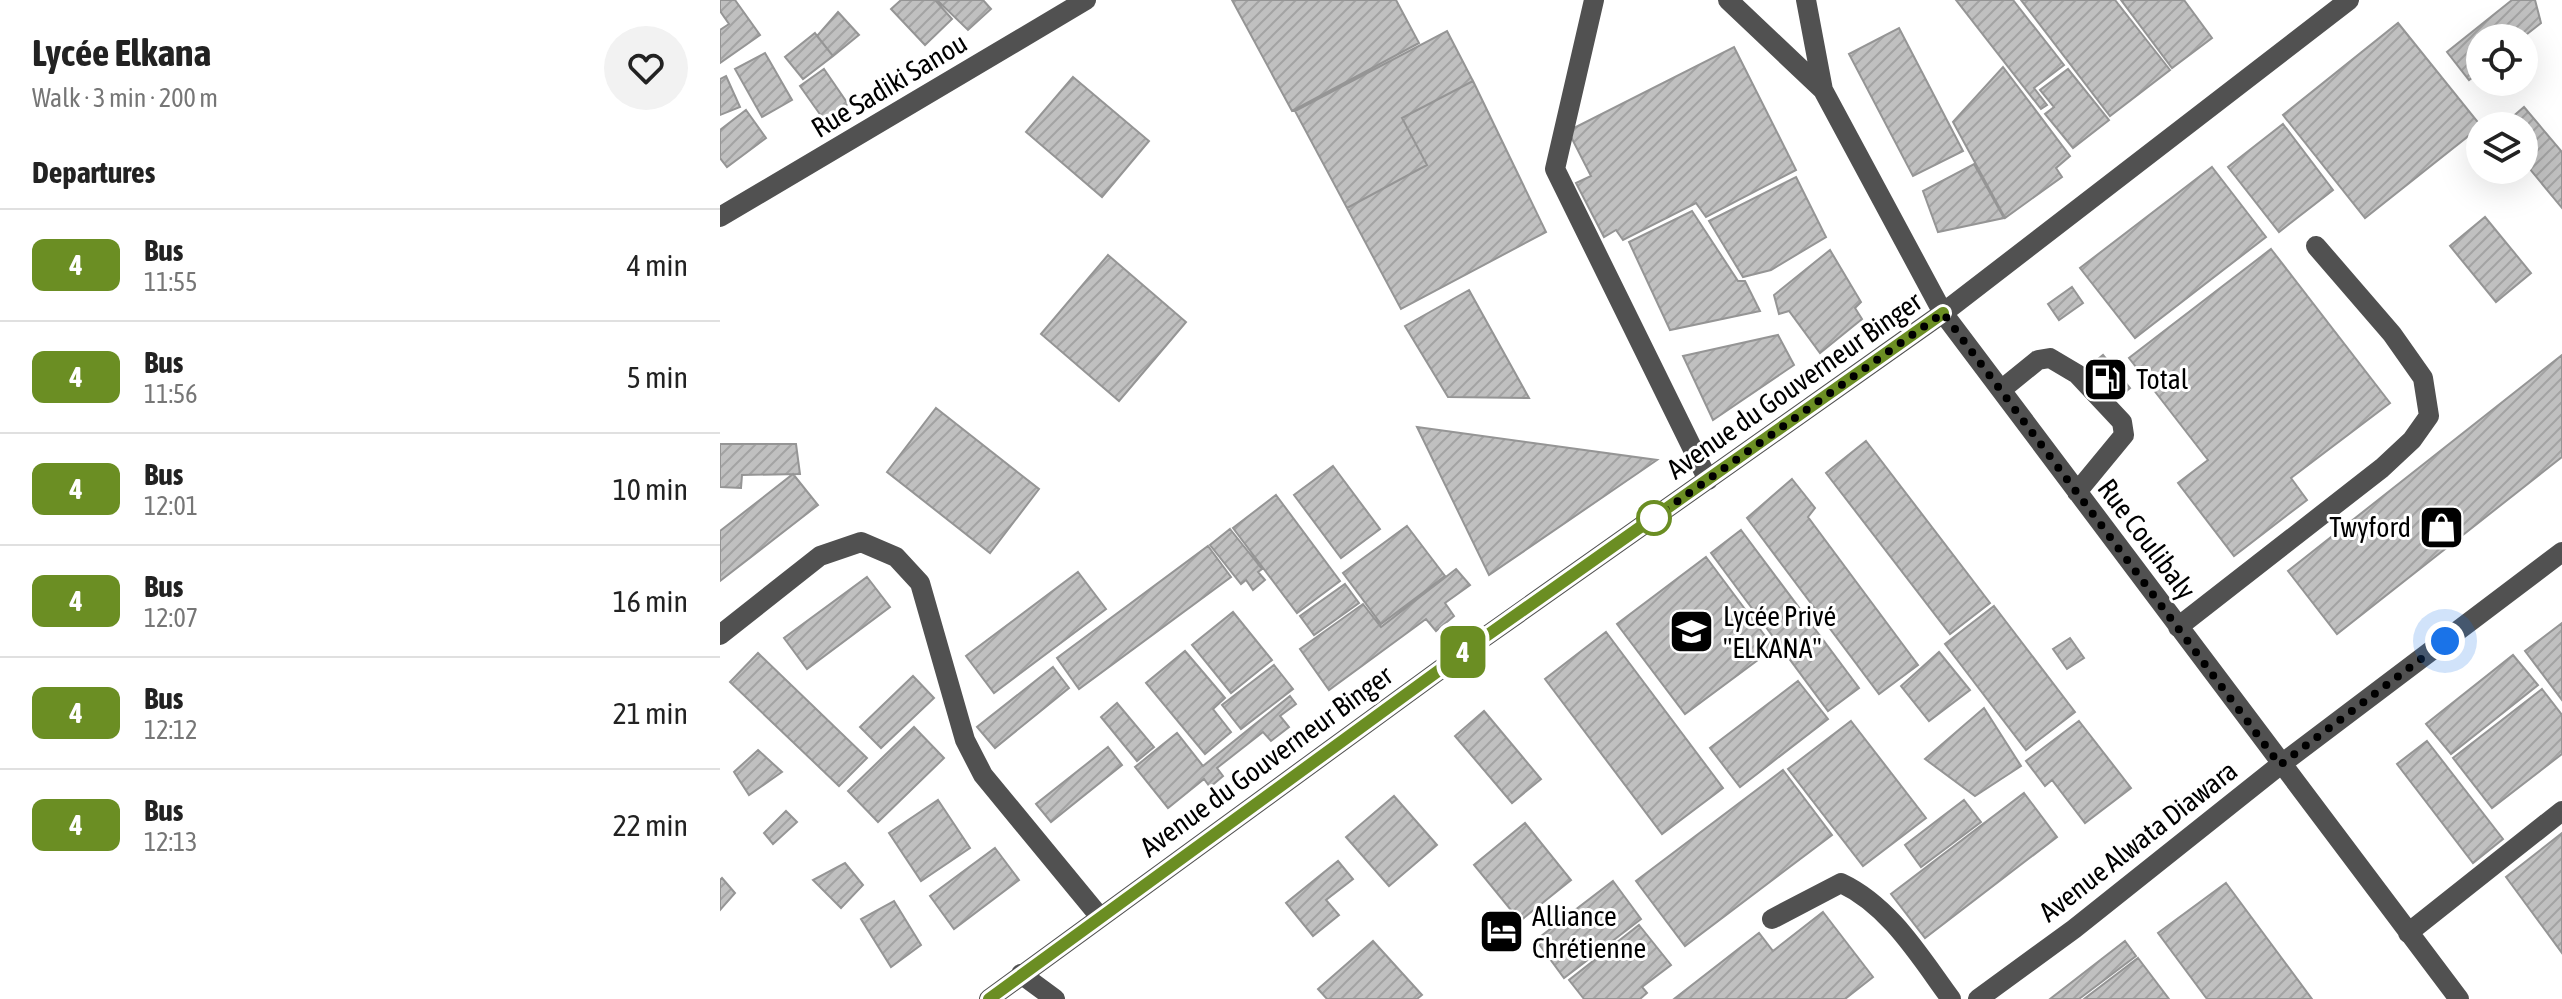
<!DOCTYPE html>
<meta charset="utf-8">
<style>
:root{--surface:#fff;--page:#f2f2f2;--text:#222;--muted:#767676;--line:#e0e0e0}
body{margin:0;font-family:"Asap Condensed",sans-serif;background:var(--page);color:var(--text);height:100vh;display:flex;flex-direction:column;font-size:30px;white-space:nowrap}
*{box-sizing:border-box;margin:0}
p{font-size:26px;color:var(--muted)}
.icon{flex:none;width:44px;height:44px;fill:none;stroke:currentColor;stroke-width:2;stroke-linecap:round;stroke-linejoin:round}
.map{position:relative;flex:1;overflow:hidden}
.sheet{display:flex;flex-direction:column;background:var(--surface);width:720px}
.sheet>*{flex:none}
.badge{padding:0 16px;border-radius:12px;font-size:28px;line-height:52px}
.fabs{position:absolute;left:1746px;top:24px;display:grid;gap:16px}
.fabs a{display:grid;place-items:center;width:72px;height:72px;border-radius:50%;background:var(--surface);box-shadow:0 8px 32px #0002;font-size:40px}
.you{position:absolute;width:40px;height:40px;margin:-20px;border:6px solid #fff;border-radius:50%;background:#1a73e8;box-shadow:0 0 0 12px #1a73e833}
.map>.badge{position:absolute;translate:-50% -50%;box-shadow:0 0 0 4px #fff}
h2{padding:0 32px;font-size:30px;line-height:72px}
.round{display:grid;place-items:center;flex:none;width:84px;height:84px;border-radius:42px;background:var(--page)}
.summary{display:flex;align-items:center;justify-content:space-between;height:136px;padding:0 32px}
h1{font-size:38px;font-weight:700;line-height:60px}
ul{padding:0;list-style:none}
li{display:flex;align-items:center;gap:24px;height:112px;padding:0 32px;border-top:2px solid var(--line)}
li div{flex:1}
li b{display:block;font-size:30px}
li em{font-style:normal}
li .badge{min-width:88px;font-weight:700;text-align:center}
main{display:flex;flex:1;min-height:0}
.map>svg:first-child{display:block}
.building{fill:url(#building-hatch);stroke:#959595;stroke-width:2}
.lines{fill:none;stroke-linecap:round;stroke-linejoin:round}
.minor{stroke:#515151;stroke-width:20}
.line-casing{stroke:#fff;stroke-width:18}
.line{stroke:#6b8e23;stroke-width:12}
.walk{stroke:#000;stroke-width:8;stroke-dasharray:0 14.4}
.stop-dot{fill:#fff;stroke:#6b8e23;stroke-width:4}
.labels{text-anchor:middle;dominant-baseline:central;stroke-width:6;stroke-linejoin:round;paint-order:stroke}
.street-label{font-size:28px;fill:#000;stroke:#fff}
.poi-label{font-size:28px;fill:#000;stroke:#fff;text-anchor:start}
</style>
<main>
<section class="sheet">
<div class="summary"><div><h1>Lycée Elkana</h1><p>Walk · 3 min · 200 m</p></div><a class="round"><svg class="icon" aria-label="heart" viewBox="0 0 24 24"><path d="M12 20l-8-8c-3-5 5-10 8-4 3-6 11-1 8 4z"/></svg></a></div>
<h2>Departures</h2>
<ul>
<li><span class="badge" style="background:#6b8e23;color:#fff">4</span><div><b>Bus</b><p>11:55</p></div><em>4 min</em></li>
<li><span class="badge" style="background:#6b8e23;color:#fff">4</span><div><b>Bus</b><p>11:56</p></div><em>5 min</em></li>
<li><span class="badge" style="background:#6b8e23;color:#fff">4</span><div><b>Bus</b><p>12:01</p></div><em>10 min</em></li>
<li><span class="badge" style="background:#6b8e23;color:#fff">4</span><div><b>Bus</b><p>12:07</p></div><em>16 min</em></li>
<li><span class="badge" style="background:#6b8e23;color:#fff">4</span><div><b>Bus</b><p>12:12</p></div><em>21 min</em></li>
<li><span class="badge" style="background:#6b8e23;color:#fff">4</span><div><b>Bus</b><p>12:13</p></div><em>22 min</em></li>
</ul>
</section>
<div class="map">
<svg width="1842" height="999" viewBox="0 0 1842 999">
<defs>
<pattern id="building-hatch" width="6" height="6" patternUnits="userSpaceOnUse" patternTransform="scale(2)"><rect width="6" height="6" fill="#c0c0c0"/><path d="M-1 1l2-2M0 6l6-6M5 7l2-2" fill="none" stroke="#a3a3a3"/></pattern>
</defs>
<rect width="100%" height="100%" fill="#fff"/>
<path class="building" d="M 0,0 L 15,0 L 40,35 L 0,63 L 0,30 L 9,24 L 0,11 Z
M 181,0 L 215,0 L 232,19 L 205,45 L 171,9 Z
M 217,0 L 263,0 L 271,9 L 248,30 Z
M 512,0 L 676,0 L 699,43 L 572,111 Z
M 1236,0 L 1293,0 L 1344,65 L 1314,88 L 1327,105 L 1321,109 Z
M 1301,0 L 1395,0 L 1450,70 L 1390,116 Z
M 1401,0 L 1464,0 L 1492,38 L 1452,68 Z
M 1792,0 L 1815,0 L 1821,23 L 1802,38 L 1760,38 L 1760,72 L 1749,80 L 1727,52 Z
M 118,12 L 139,35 L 113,56 L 97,36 Z
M 1678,23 L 1761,126 L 1645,218 L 1563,115 Z
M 1179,28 L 1243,151 L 1193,176 L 1129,54 Z
M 727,31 L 753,81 L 682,118 L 707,165 L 627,208 L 575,111 Z
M 95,33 L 113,56 L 83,79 L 65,57 Z
M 1014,47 L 1076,170 L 986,217 L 976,203 L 903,240 L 896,230 L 884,237 L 856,183 L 871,176 L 848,131 Z
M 45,53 L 72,100 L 42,117 L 15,69 Z
M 1283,67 L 1350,156 L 1336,168 L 1342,177 L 1285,218 L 1233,122 Z
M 104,69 L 128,104 L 104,120 L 80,86 Z
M 1348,69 L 1389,120 L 1353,148 L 1325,114 L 1334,107 L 1320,90 Z
M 6,76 L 20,107 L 0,115 L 0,79 Z
M 353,77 L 429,141 L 382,197 L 306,132 Z
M 753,81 L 826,232 L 681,309 L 627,208 L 707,165 L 682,118 Z
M 1804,107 L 1842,152 L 1842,208 L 1804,162 L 1804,126 L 1782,126 Z
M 26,110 L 46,138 L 7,167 L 0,158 L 0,130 Z
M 1563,124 L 1613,190 L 1559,232 L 1508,167 Z
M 1254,164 L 1284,218 L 1218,232 L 1203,191 Z
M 1492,167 L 1546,237 L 1415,338 L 1360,268 Z
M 1076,177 L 1106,237 L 1051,270 L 1023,277 L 989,221 Z
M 972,211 L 1018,281 L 1025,281 L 1040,311 L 950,330 L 909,242 Z
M 1765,217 L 1811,273 L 1776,302 L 1730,246 Z
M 1551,249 L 1670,403 L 1571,478 L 1587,500 L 1514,556 L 1458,483 L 1488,460 L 1409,358 Z
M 1110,250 L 1141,302 L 1135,308 L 1142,319 L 1100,353 L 1069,311 L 1059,314 L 1054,295 Z
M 388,255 L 466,322 L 399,401 L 321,334 Z
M 1352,287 L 1363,303 L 1339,320 L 1328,304 Z
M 749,290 L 809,398 L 728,397 L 685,326 Z
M 1058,335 L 1074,365 L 993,420 L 963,356 Z
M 1383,355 L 1410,388 L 1388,406 L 1361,373 Z
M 1842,355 L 1842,457 L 1617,634 L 1568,571 Z
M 216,408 L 319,489 L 270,553 L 167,472 Z
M 697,427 L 937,460 L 769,575 Z
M 1146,441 L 1270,603 L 1230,634 L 1106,473 Z
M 0,444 L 76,444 L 80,474 L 22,475 L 21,488 L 0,487 Z
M 613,466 L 660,529 L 621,558 L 574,495 Z
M 73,474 L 98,505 L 0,581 L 0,531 Z
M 1072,479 L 1095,508 L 1088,517 L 1198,665 L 1159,694 L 1027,518 Z
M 556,495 L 620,581 L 577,613 L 513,528 Z
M 687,526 L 725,576 L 661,624 L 623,573 Z
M 510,529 L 542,569 L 538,572 L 545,580 L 533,590 L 526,580 L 521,584 L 490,545 Z
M 1021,530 L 1139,688 L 1108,711 L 991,553 Z
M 488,546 L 511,577 L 359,689 L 337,658 Z
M 986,557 L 1054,648 L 965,714 L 897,624 Z
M 736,569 L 750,585 L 725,603 L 734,616 L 716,631 L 706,619 L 609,690 L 580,649 L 643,604 L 661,627 Z
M 358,572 L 386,609 L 274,693 L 246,656 Z
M 147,577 L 170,607 L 87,669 L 64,638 Z
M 625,584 L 639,603 L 594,635 L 580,616 Z
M 1274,606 L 1355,712 L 1306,750 L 1225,644 Z
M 513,612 L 552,660 L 511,693 L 472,645 Z
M 1842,623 L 1842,700 L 1805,651 Z
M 886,632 L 1003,788 L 942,834 L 825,679 Z
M 1350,638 L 1364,658 L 1347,669 L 1333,649 Z
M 465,651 L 505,698 L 493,709 L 511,732 L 485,754 L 426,683 Z
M 1219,652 L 1250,690 L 1209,721 L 1181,686 Z
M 38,653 L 147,758 L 119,786 L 10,682 Z
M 1793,655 L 1818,685 L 1731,754 L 1706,724 Z
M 554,665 L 573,689 L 521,729 L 502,705 Z
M 333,667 L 349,688 L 275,748 L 257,727 Z
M 193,676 L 214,698 L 161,748 L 140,727 Z
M 1078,681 L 1108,719 L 1020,787 L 990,748 Z
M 1822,689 L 1842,715 L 1842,754 L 1772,808 L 1733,758 Z
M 570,696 L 576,704 L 560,716 L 569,727 L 551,741 L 543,732 L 497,768 L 503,776 L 490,787 L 484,779 L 448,808 L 415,767 L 457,733 L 483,766 Z
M 397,703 L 434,747 L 417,761 L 381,717 Z
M 1264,708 L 1301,766 L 1255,796 L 1205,759 Z
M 764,711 L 821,779 L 792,803 L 735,736 Z
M 1131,721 L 1206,818 L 1143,866 L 1068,769 Z
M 1359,721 L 1411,788 L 1365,823 L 1332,780 L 1325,786 L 1306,761 Z
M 194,727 L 224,758 L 158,822 L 128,791 Z
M 1707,741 L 1783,839 L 1753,863 L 1677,764 Z
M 388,747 L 402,765 L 331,822 L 316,804 Z
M 38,750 L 62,772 L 29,795 L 14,772 Z
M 1063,770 L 1112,835 L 965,946 L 916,881 Z
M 1304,793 L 1337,837 L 1205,938 L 1171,894 Z
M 674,796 L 717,845 L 669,886 L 626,837 Z
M 218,800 L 250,848 L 201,881 L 169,833 Z
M 1244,800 L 1261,822 L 1201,867 L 1185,845 Z
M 66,811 L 77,822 L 53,844 L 44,833 Z
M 805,823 L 851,880 L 800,921 L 754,865 Z
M 1842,833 L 1842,953 L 1786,877 Z
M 275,848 L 299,880 L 234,929 L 210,896 Z
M 618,861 L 633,879 L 606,900 L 619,915 L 593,936 L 566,903 Z
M 125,863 L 143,885 L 121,908 L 93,880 Z
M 2,878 L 15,893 L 0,910 L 0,880 Z
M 893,881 L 921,919 L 844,978 L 816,940 Z
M 1506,883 L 1592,999 L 1487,999 L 1438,933 Z
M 174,901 L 201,945 L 171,967 L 141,919 Z
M 1103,912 L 1153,977 L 1125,999 L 954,999 L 1039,933 L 1053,951 Z
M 919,925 L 951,965 L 922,987 L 927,993 L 920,999 L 864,999 L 849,980 Z
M 653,941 L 702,995 L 697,999 L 607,999 L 598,989 Z
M 1405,941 L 1416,956 L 1359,999 L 1330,999 Z
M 1418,958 L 1449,999 L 1364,999 Z"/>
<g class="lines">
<path class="minor" d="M 874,0 L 835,169 L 988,480
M 1008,0 L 1103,90
M 1086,0 L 1103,90 L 1223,313 L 1739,999
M 0,217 L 366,0
M 1281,390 L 1318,360 L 1330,358 L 1357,374 L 1402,422 L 1404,435 L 1357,492
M 1458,627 L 1662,468 L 1692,440 L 1709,416 L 1703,378 L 1672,334 L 1596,246
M 0,635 L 100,556 L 141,542 L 176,557 L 200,583 L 245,740 L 263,775 L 380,917
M 1052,919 L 1121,883 C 1170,906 1200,957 1231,999
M 1688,933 L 1842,811
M 301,974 L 335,999
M 269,999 L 762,639 L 1223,313 L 1629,0
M 1258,999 L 1354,929 L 1560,765 L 1842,552"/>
</g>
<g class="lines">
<defs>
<path id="line" d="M 269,999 L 762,639 L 1223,313"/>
</defs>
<use href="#line" class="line-casing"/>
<use href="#line" class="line"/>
<path class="walk" d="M 934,518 L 1223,313 L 1560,765 L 1725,641"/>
</g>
<defs>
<symbol id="fuel-square" viewBox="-11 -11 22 22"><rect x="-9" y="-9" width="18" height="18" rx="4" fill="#000" stroke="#fff"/><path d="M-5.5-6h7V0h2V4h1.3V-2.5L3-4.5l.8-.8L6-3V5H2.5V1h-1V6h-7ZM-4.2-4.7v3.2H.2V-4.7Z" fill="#fff"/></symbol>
<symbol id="shop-square" viewBox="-11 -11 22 22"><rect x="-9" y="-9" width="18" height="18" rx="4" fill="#000" stroke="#fff"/><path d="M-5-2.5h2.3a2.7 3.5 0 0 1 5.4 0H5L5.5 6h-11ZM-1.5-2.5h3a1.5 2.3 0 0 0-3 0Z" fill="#fff"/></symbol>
<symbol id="university-square" viewBox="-11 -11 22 22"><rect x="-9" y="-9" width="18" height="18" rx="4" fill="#000" stroke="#fff"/><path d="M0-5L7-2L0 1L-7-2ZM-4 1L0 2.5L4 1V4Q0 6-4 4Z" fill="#fff"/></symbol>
<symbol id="hotel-square" viewBox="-11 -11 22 22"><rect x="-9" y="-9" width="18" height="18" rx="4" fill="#000" stroke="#fff"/><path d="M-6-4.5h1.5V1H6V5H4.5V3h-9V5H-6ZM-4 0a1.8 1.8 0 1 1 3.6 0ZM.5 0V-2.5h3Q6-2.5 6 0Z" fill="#fff"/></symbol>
</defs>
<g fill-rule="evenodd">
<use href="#fuel-square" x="1360" y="354" width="51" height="51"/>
<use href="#shop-square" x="1696" y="502" width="51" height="51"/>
<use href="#university-square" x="946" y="606" width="51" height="51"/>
<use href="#hotel-square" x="756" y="906" width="51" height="51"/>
</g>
<circle class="stop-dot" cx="934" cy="518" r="16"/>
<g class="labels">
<g class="street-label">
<text transform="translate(169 85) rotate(-31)">Rue Sadiki Sanou</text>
<text transform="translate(1074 385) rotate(-35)">Avenue du Gouverneur Binger</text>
<text transform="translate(1427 539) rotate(53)">Rue Coulibaly</text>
<text transform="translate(546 761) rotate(-36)">Avenue du Gouverneur Binger</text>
<text transform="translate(1418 841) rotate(-38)">Avenue Alwata Diawara</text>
</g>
<g class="poi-label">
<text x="1416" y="379">Total</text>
<text x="1691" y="527" text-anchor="end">Twyford</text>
<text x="1003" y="616">Lycée Privé<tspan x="1003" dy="32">"ELKANA"</tspan></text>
<text x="812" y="916">Alliance<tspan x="812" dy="32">Chrétienne</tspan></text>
</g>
</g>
</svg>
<div class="fabs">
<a><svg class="icon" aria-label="locate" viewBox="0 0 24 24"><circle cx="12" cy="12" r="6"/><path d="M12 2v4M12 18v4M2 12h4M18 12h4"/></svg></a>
<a><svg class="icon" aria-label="layers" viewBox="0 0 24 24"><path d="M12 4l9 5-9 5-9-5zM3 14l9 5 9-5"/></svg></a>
</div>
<div class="you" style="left:1725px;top:641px"></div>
<b class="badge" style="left:743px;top:652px;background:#6b8e23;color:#fff">4</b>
</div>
</main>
